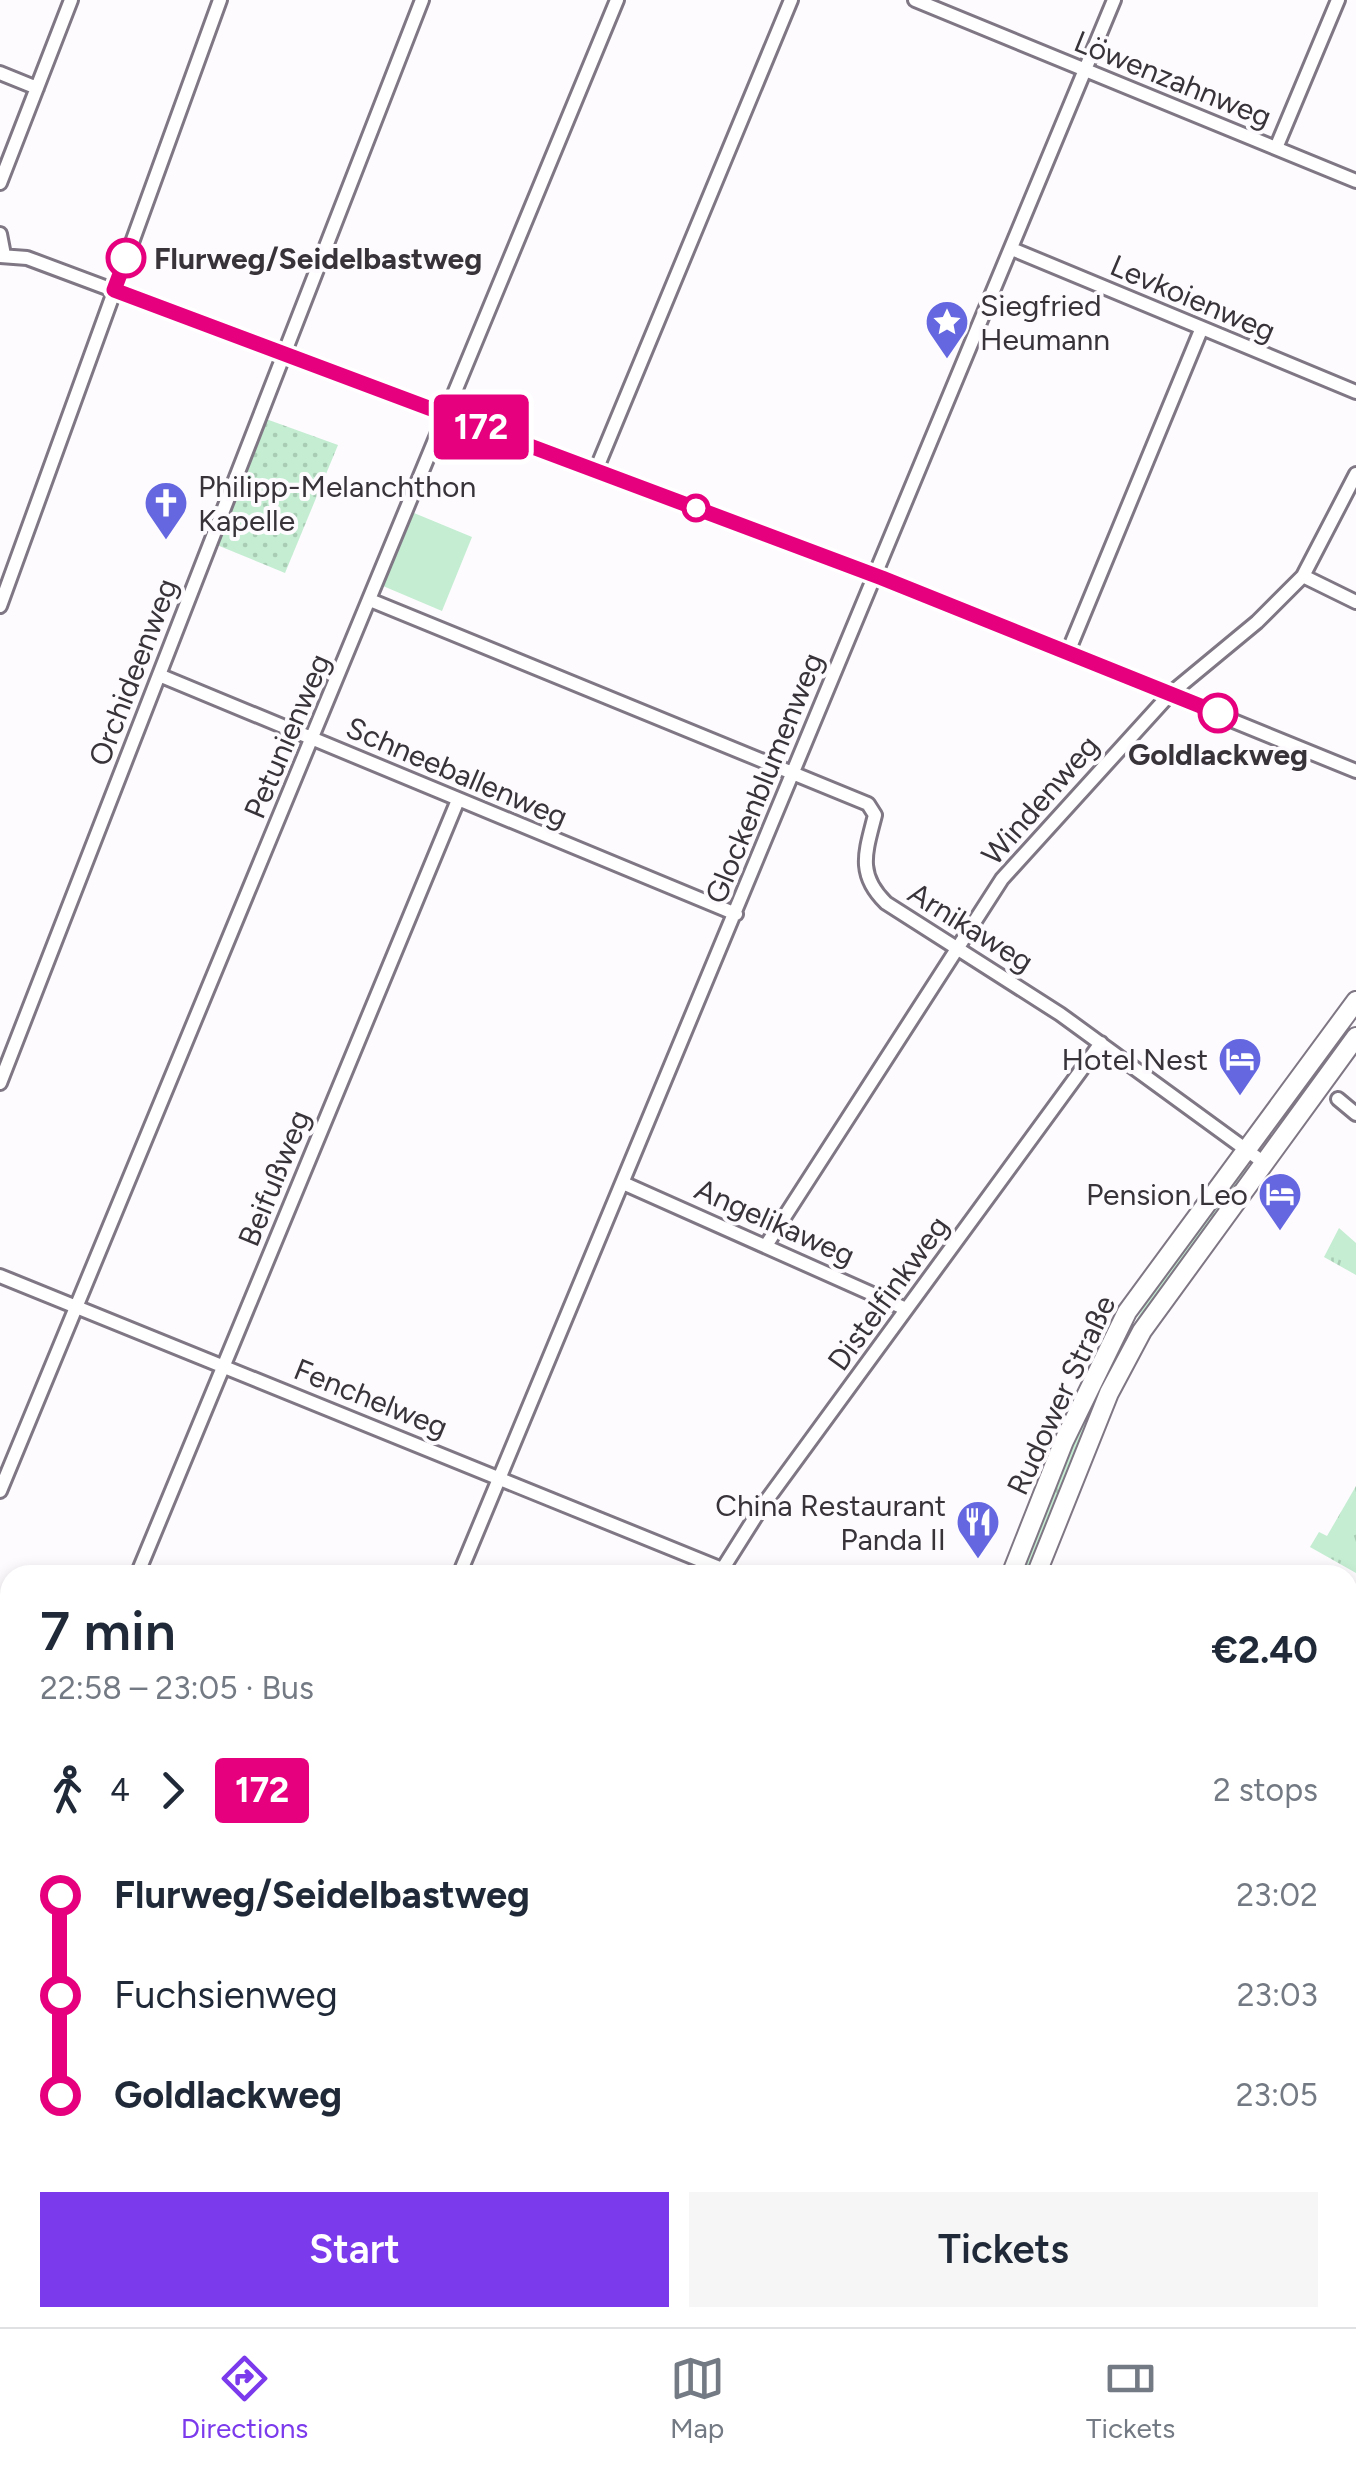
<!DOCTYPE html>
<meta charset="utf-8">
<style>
:root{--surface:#fff;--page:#f6f6f7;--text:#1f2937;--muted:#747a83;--line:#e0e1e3;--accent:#7c3aed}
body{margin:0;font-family:Figtree,sans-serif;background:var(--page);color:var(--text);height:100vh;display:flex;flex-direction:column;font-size:38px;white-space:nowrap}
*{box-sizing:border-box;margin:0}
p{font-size:32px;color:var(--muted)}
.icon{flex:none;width:55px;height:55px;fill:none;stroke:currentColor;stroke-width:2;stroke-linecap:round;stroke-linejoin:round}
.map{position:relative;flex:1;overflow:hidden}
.sheet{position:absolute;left:0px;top:1565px;width:1358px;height:762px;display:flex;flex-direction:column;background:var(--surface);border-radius:30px 30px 0 0;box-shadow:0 5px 15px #0003}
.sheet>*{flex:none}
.badge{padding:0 20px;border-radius:8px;font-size:35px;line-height:65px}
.map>.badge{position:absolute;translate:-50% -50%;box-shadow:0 0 0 5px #fff}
.legs{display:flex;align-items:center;gap:15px;height:110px;padding:0 40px;font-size:32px}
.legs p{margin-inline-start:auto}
.overview{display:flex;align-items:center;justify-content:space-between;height:170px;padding:0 40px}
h1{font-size:55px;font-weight:600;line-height:75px}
.primary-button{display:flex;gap:20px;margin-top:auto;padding:20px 40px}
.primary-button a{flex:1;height:115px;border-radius:0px;background:var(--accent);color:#fff;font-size:40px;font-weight:600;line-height:115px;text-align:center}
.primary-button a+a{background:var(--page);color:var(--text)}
ul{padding:0 40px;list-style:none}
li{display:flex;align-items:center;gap:35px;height:100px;font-size:38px}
li i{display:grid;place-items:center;width:15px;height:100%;margin:0 12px;background:currentColor}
li i::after{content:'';width:25px;height:25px;margin:-12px;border:8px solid;border-radius:50%;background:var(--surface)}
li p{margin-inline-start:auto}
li:first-child i{background:linear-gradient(#0000 50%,currentColor 0)}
li:last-child i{background:linear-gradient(currentColor 50%,#0000 0)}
.dock{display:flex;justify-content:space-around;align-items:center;height:140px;border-top:2px solid var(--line);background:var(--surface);font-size:28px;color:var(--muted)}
.dock a{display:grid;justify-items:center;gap:5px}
.dock .current{color:var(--accent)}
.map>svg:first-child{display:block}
.grass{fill:url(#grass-tufts)}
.park{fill:#c4edd2}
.garden{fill:url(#garden-dots)}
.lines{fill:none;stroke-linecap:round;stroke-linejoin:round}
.minor-casing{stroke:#7f7784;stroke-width:18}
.tertiary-casing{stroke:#7f7784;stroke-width:20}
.secondary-casing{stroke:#7f7784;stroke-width:22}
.minor{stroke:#fff;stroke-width:12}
.tertiary{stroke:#fff;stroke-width:15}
.secondary{stroke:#fff;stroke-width:18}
.line-1-casing{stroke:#fff;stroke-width:22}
.line-1{stroke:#e6007e;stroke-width:15}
.stop-1-dot{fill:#fff;stroke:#e6007e;stroke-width:5}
.labels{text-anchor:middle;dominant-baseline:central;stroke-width:8;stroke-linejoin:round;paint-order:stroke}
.street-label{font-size:30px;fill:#373339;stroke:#fdfbfe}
.stop-label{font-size:30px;font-weight:bold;fill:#373339;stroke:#fdfbfe;text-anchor:start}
.poi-label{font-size:30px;fill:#373339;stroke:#fdfbfe;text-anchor:end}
</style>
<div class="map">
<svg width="1356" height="2327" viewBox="0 0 1356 2327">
<defs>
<pattern id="grass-tufts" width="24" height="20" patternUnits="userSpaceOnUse" patternTransform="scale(2.5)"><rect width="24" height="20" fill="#c4edd2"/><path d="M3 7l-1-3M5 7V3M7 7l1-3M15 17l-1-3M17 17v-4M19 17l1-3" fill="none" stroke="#a9ccb5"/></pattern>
<pattern id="garden-dots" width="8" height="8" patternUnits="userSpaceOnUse" patternTransform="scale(2.5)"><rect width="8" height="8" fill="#c4edd2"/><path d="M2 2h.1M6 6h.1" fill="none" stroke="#a9ccb5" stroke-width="1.8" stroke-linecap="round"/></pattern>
</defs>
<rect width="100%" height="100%" fill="#fdfbfe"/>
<path class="grass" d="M 1247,1163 L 1248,1171 L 1159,1290 L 1108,1378 L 1103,1379 L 1155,1287 Z
M 1339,1228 L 1356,1243 L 1356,1275 L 1324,1257 Z
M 1088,1404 L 1094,1408 L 1026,1575 L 1019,1575 Z
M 1356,1486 L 1356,1573 L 1310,1547 L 1319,1532 L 1327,1536 Z"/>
<path class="park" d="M 414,513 L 472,537 L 442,611 L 383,586 Z"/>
<path class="garden" d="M 266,419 L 338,445 L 285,573 L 217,545 Z"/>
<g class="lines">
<defs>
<path id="minor" d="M 915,0 L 1356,181
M 0,73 L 37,88
M 1276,148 L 1338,0
M 0,183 L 71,0
M 0,234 L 4,255
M 1012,249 L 1356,392
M 0,256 L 27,258 L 883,578 L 1356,771
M 596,470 L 791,0
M 1303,576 L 1356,602
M 370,600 L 868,804 L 875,815 C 866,851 856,874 886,903 L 1060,1014 L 1263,1162
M 0,606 L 220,0
M 1068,652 L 1201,330
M 159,675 L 736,914
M 0,1083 L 422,0
M 1338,1099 L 1356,1114
M 623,1183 L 906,1309
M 767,1244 L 1002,879 L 1170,694 L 1257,622 L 1303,576 L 1356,474
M 0,1276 L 722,1569
M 0,1491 L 617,0
M 720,1573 L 761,1508 L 1101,1043
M 137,1575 L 458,800
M 459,1575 L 1114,0
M 0,1906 L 10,1882
M 1348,1937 L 1350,1936
M 0,2242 L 10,2226
M 1348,2250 L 1356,2254
M 995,2318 L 1018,2327
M 208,2327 L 211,2323
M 333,2327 L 334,2318
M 1160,2327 L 1169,2318"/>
<path id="tertiary" d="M 1348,1736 L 1356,1738
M 1348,1751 L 1356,1753
M 0,1942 L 10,1945"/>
<path id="secondary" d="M 1011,1575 L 1064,1441 L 1127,1312 L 1356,1001
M 1036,1575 L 1109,1393 L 1142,1331 L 1356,1037
M 888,2318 L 898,2327
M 918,2318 L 926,2327
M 730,2327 L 735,2318
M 755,2327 L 759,2318"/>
</defs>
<use href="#minor" class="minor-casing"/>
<use href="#tertiary" class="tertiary-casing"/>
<use href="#secondary" class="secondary-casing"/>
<use href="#minor" class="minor"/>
<use href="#tertiary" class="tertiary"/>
<use href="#secondary" class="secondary"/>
</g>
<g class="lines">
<defs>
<path id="line-1" d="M 126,258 L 114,290 L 882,578 L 1218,713"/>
</defs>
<use href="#line-1" class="line-1-casing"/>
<use href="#line-1" class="line-1"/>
</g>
<defs>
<symbol id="sight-pin" viewBox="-11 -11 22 30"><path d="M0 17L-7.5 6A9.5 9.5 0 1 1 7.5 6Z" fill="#6567e0" stroke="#fdfbfe"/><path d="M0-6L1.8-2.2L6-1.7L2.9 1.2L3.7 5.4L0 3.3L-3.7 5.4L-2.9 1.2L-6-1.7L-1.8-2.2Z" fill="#fff"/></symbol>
<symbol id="church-pin" viewBox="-11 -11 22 30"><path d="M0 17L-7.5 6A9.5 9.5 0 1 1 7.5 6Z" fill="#6567e0" stroke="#fdfbfe"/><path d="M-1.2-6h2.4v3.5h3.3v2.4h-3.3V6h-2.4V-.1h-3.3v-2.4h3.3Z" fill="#fff"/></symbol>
<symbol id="hotel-pin" viewBox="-11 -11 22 30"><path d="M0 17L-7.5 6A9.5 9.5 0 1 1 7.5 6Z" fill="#6567e0" stroke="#fdfbfe"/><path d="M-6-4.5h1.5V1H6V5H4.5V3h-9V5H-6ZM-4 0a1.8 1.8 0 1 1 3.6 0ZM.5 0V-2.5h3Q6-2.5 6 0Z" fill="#fff"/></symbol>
<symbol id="restaurant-pin" viewBox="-11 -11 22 30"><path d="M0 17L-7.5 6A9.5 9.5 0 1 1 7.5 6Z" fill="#6567e0" stroke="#fdfbfe"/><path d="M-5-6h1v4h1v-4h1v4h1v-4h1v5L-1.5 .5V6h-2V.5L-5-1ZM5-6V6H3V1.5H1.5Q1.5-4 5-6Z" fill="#fff"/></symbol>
</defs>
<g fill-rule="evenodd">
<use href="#sight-pin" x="922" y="297" width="50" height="68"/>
<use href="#church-pin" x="141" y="478" width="50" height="68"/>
<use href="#hotel-pin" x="1215" y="1034" width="50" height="68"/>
<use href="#hotel-pin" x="1255" y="1169" width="50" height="68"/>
<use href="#restaurant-pin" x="953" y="1497" width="50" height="68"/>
</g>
<g class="stop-1-dot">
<circle cx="126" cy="258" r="18"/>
<circle cx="696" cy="508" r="12"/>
<circle cx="1218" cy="713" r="18"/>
</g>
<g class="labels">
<g class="street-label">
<text transform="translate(1173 79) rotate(22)">Löwenzahnweg</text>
<text transform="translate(1193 298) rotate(23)">Levkoienweg</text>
<text transform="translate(133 672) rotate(-69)">Orchideenweg</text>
<text transform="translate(287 736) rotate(-67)">Petunienweg</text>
<text transform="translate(457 772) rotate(23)">Schneeballenweg</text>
<text transform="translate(764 778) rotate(-68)">Glockenblumenweg</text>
<text transform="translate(1040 800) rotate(-49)">Windenweg</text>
<text transform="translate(971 927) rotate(32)">Arnikaweg</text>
<text transform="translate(274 1178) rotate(-68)">Beifußweg</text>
<text transform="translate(775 1222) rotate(24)">Angelikaweg</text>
<text transform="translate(888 1293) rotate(-54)">Distelfinkweg</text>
<text transform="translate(1061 1395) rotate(-65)">Rudower Straße</text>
<text transform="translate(371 1398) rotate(22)">Fenchelweg</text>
</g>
<g class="stop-label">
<text x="154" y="258">Flurweg/Seidelbastweg</text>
<text x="1218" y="754" text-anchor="middle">Goldlackweg</text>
</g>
<g class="poi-label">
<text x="980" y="305" text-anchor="start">Siegfried<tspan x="980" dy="34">Heumann</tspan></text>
<text x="198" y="486" text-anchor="start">Philipp-Melanchthon<tspan x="198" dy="34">Kapelle</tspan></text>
<text x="1208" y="1059">Hotel Nest</text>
<text x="1248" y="1194">Pension Leo</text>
<text x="946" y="1505">China Restaurant<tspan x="946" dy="34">Panda II</tspan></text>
</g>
</g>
</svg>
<b class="badge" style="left:481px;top:427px;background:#e6007e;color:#fff">172</b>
<section class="sheet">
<div class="overview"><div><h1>7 min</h1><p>22:58 – 23:05 · Bus</p></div><b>€2.40</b></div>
<div class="legs"><svg class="icon" aria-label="walk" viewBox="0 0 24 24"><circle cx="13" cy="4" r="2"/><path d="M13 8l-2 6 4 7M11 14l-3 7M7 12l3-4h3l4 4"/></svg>4<svg class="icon" aria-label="forward" viewBox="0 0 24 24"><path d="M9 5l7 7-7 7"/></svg><b class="badge" style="background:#e6007e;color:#fff">172</b><p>2 stops</p></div>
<ul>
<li><i style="color:#e6007e"></i><b>Flurweg/Seidelbastweg</b><p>23:02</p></li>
<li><i style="color:#e6007e"></i><span>Fuchsienweg</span><p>23:03</p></li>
<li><i style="color:#e6007e"></i><b>Goldlackweg</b><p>23:05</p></li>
</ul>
<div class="primary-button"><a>Start</a><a>Tickets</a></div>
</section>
</div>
<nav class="dock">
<a class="current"><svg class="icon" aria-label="directions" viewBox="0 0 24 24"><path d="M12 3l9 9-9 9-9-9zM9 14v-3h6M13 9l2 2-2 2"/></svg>Directions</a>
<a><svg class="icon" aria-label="map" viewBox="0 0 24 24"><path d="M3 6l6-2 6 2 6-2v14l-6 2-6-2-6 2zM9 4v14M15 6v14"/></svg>Map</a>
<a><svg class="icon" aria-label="tickets" viewBox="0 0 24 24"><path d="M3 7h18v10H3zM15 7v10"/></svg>Tickets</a>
</nav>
